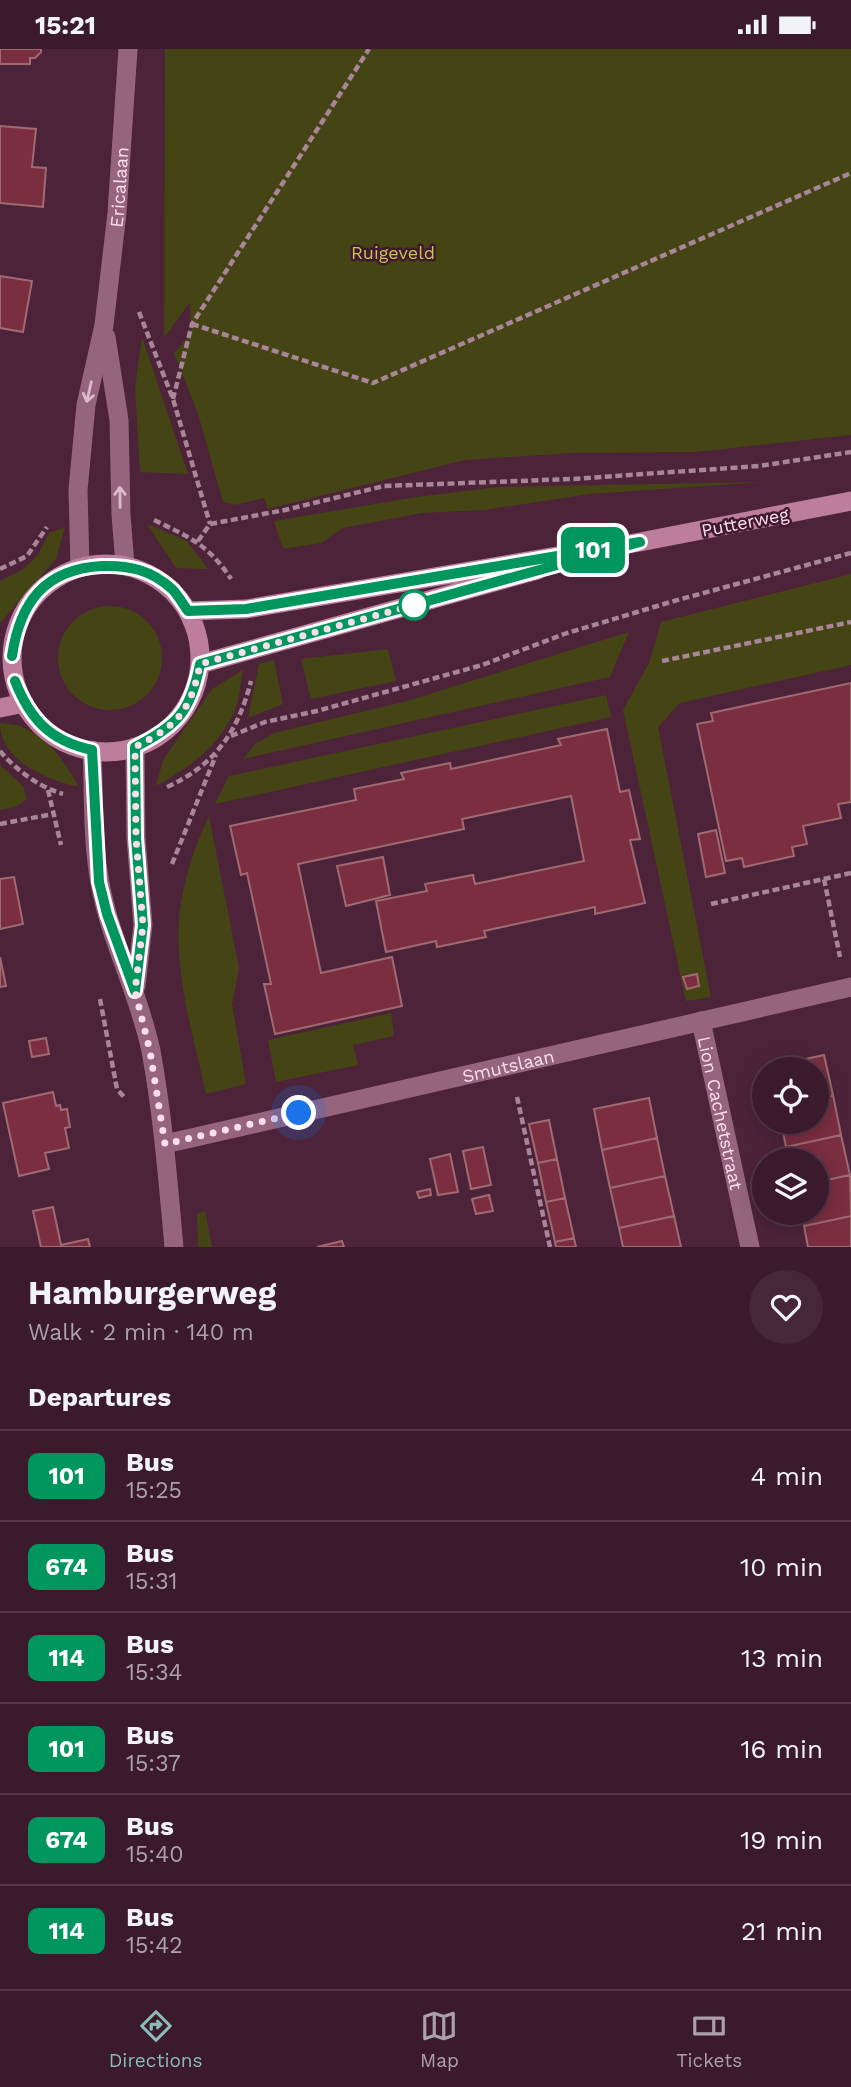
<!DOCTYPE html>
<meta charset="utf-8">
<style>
:root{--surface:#3a1a2b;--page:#452737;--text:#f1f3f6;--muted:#aba1a9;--line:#543847;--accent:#8bbbb9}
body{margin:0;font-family:"Work Sans",sans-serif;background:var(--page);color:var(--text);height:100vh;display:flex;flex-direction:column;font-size:26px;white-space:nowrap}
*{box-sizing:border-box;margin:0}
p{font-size:23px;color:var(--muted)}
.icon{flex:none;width:38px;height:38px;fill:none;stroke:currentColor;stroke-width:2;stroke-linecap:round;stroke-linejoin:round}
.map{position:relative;height:1198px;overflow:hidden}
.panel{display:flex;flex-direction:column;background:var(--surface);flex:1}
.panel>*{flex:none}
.badge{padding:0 14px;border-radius:10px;font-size:24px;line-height:46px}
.controls{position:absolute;left:752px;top:1008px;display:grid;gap:14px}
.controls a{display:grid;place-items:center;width:77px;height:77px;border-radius:50%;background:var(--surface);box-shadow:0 4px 18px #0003,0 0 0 2px var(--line);font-size:35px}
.you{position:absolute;width:35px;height:35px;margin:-18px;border:5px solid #fff;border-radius:50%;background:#1a73e8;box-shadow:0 0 0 10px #1a73e833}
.map>.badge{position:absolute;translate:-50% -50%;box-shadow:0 0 0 4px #fff}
h2{padding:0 28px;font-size:26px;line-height:63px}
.round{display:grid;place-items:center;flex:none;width:74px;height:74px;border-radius:37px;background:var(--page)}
.overview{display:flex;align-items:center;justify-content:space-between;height:119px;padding:0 28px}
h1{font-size:33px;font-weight:700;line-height:52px}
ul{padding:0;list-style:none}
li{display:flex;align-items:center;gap:21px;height:91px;padding:0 28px;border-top:2px solid var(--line)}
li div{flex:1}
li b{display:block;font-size:26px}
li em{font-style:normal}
li .badge{min-width:77px;font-weight:700;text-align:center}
.status{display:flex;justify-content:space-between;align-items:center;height:49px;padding:0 35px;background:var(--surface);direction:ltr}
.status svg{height:19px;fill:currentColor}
.dock{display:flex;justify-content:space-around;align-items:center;height:98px;border-top:2px solid var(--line);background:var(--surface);font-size:19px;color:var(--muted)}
.dock a{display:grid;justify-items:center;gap:4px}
.dock .selected{color:var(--accent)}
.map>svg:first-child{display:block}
.green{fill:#454414}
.building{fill:#7a2e40;stroke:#a06a73;stroke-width:2}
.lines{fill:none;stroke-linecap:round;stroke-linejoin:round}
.path{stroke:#a88597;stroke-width:4.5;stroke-dasharray:7 3.5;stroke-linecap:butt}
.minor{stroke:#96657d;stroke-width:19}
.tertiary{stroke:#96657d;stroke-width:19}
.primary{stroke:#bd7d9d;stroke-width:19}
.oneway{stroke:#dcbaca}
.line-casing{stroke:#fff;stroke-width:16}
.line{stroke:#00965e;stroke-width:10}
.walk{stroke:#fadeeb;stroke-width:7;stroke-dasharray:0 12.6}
.stop-dot{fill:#fff;stroke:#00965e;stroke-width:3.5}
.labels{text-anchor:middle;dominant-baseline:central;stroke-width:5;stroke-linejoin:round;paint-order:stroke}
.street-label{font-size:18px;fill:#fadeeb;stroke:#41192f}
.park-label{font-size:18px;fill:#c8c652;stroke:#41192f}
</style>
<div class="status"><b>15:21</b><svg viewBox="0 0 49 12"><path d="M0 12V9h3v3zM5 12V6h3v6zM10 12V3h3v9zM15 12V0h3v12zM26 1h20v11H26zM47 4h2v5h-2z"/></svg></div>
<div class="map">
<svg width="851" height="1198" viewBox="0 0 851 1198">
<rect width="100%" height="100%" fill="#4d2339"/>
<path class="green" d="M 165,0 L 851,0 L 851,386 L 696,403 L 571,404 L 465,411 L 268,460 L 264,449 L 235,456 L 223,453 L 198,365 L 174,304 L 191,285 L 190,253 L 164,289 Z
M 142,288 L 188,425 L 140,423 L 135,339 Z
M 765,433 L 590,445 L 484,461 L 422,464 L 343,479 L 321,494 L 283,500 L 274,472 L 416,448 L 498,438 Z
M 147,475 L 187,492 L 208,520 L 176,519 Z
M 65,478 L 56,510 L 0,574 L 0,532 L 22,521 L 38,506 L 49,484 Z
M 851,525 L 851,616 L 680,654 L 658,678 L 711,948 L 686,952 L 623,661 L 649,614 L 661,573 Z
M58 609a52 52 0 1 1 104 0a52 52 0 1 1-104 0Z
M 629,583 L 610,628 L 243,710 L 256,694 L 274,684 L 407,652 Z
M 388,600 L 396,632 L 311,650 L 301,610 Z
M 274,611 L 283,655 L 248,669 L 259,615 Z
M 243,621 C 240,634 240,651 234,664 C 216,700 190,718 156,737 L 163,711 L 212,640 Z
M 606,646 L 611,668 L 215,755 L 229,727 Z
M 0,674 C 7,675 16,675 22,678 C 49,688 65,714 79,738 C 47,731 0,712 0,674 Z
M 0,716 L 23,737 L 27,750 L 16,758 L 0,761 Z
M 209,767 L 239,919 L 232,955 L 246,1035 L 206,1045 C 193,984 171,917 181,854 C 186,823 196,794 209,767 Z
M 391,964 L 394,987 L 353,996 L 358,1016 L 276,1033 L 268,991 Z
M 205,1162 L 212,1198 L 198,1198 L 197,1165 Z"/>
<path class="building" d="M 0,0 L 41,0 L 41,3 L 35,9 L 30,9 L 30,15 L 0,15 Z
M 0,77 L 36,80 L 32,118 L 46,119 L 43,158 L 0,154 Z
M 0,227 L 32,232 L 23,283 L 0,279 Z
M 851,634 L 851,753 L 838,755 L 841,769 L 803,777 L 807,795 L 792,798 L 794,807 L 744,818 L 742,809 L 726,812 L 697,675 L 713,672 L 711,664 Z
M 607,680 L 620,743 L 629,741 L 640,790 L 630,791 L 645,854 L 595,865 L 595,858 L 484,882 L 486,888 L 437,898 L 436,892 L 386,903 L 376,852 L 427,842 L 425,835 L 473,826 L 475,835 L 584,812 L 571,747 L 462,770 L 464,780 L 298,815 L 321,924 L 392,908 L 402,957 L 275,985 L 264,935 L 271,935 L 247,824 L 241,826 L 230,777 L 356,751 L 354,740 L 404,730 L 401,724 L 450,714 L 451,720 L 561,696 L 558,690 Z
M 716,781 L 725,824 L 706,828 L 698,785 Z
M 383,808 L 390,846 L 346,857 L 337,817 Z
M 14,828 L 23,875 L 0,880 L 0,830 Z
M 0,908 L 6,937 L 0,938 Z
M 697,925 L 699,937 L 687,940 L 683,928 Z
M 46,989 L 49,1005 L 32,1008 L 29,992 Z
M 824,1006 L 833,1046 L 817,1050 L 817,1020 L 770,1020 L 769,1018 Z
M 53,1043 L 56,1057 L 60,1056 L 61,1061 L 67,1060 L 70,1078 L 65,1079 L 69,1099 L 45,1104 L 49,1120 L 19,1127 L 3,1054 Z
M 833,1046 L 841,1086 L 786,1098 L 781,1073 L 817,1073 L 817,1050 Z
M 649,1049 L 657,1089 L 602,1101 L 594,1060 Z
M 549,1071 L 557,1110 L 538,1114 L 529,1075 Z
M 841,1086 L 850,1126 L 817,1133 L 817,1111 L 789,1111 L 786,1098 Z
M 657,1089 L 665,1127 L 610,1139 L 602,1101 Z
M 483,1098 L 491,1136 L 471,1140 L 463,1102 Z
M 450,1105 L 458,1143 L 438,1146 L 430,1110 Z
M 557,1110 L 565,1149 L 546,1153 L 538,1114 Z
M 850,1126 L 851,1167 L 804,1177 L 801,1164 L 817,1164 L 817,1133 Z
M 665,1127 L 674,1167 L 619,1179 L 610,1139 Z
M 430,1140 L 431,1146 L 419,1149 L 417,1143 Z
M 489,1146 L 493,1162 L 476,1165 L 472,1150 Z
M 565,1149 L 574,1189 L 555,1193 L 546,1153 Z
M 53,1158 L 61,1196 L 88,1190 L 90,1198 L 41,1198 L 33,1162 Z
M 674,1167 L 681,1198 L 623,1198 L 619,1179 Z
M 851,1167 L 851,1198 L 808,1198 L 804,1177 Z
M 574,1189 L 576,1198 L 556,1198 L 555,1193 Z
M 342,1192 L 344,1198 L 317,1198 Z"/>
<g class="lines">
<path class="path" d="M 139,263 L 173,350 L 210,475
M 192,275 L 373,334 L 851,124
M 173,350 L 192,275 L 369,0
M 154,471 C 189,488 209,496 231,530
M 198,492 L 210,475 L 285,461 L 384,437 L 572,430 L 759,417 L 851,403
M 0,520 L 27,507 L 47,478
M 662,612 L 851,573
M 231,687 L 265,673 L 317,662 L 482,616 L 567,584 L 674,552 L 851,504
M 0,702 C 16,721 39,738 63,745
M 167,738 C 215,716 238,683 251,632
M 48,741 L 61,796
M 0,775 L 53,765
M 172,815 L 216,706
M 824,830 L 840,908
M 711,855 L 851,824
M 100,950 L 117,1040 L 125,1049
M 517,1048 L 550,1198"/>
<g class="minor">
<path id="s1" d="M 701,972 L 750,1198"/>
<path id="s2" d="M 165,1095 L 851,938"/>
</g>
<g class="tertiary">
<path d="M 106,288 L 119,371 L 121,466 L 125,516"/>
<path id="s3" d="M 80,518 L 78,441 L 86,356 L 104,276 L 117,164 L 128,0"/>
<path d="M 135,698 L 136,789 L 143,876 L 136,937"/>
<path d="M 92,701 C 94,744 92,790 100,834 C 110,891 139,944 151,1002 C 163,1067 168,1133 174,1198"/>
</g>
<path class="primary" d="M12 609a94 94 0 1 1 188 0a94 94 0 1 1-188 0Z
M 188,562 L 246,560 L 640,493 L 851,452
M 200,615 L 537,521
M 0,659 L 24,654"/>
</g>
<defs><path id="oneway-shaft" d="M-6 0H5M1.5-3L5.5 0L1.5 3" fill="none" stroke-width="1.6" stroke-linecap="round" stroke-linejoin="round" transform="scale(1.75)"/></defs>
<g class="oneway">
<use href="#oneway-shaft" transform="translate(89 343) rotate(103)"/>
<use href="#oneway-shaft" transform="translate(120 448) rotate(-91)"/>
</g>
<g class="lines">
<defs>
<path id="line" d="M 12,607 C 20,553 45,520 102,517 C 129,516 151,521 172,540 C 178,546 183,555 188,562 L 246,560 L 640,493 L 200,615 C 191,662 177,677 135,698 L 136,789 L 143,876 L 135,942 L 107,865 L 99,833 L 92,701 C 50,692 30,670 15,632"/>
</defs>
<use href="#line" class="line-casing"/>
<use href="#line" class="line"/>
<path class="walk" d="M 299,1064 L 165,1095 L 150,1002 L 135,942 L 143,876 L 136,789 L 135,698 C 177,677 191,662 200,615 L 414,556"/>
</g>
<circle class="stop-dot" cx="414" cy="556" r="14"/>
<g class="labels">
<g class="street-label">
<text stroke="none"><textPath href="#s3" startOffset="383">Ericalaan</textPath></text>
<text transform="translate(745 473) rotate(-11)">Putterweg</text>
<text stroke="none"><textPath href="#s2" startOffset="352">Smutslaan</textPath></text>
<text stroke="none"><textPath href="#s1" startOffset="94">Lion Cachetstraat</textPath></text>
</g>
<g class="park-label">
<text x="393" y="203">Ruigeveld</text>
</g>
</g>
</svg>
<div class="controls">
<a><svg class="icon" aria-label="locate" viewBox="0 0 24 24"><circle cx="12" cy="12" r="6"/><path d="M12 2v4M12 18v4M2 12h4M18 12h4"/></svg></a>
<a><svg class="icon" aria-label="layers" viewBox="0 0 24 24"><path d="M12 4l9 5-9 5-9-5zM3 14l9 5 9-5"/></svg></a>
</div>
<div class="you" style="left:299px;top:1064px"></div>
<b class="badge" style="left:593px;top:501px;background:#00965e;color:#fff">101</b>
</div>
<section class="panel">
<div class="overview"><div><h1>Hamburgerweg</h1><p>Walk · 2 min · 140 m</p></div><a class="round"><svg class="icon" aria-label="heart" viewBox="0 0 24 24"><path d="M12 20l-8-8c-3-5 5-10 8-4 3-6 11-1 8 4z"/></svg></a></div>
<h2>Departures</h2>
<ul>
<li><span class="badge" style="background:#00965e;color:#fff">101</span><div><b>Bus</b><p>15:25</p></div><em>4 min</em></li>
<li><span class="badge" style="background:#00965e;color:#fff">674</span><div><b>Bus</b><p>15:31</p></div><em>10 min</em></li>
<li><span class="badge" style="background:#00965e;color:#fff">114</span><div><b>Bus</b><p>15:34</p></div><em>13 min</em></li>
<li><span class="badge" style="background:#00965e;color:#fff">101</span><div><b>Bus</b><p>15:37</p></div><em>16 min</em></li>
<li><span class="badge" style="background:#00965e;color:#fff">674</span><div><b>Bus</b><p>15:40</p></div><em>19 min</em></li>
<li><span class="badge" style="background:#00965e;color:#fff">114</span><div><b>Bus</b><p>15:42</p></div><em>21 min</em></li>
</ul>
</section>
<nav class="dock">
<a class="selected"><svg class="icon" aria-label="directions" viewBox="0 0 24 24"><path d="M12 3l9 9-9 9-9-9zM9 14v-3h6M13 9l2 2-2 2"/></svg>Directions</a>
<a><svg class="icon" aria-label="map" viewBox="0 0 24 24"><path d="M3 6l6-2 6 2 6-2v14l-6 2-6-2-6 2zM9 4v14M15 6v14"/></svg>Map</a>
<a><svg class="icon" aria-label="tickets" viewBox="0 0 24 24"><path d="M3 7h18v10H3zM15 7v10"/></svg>Tickets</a>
</nav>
